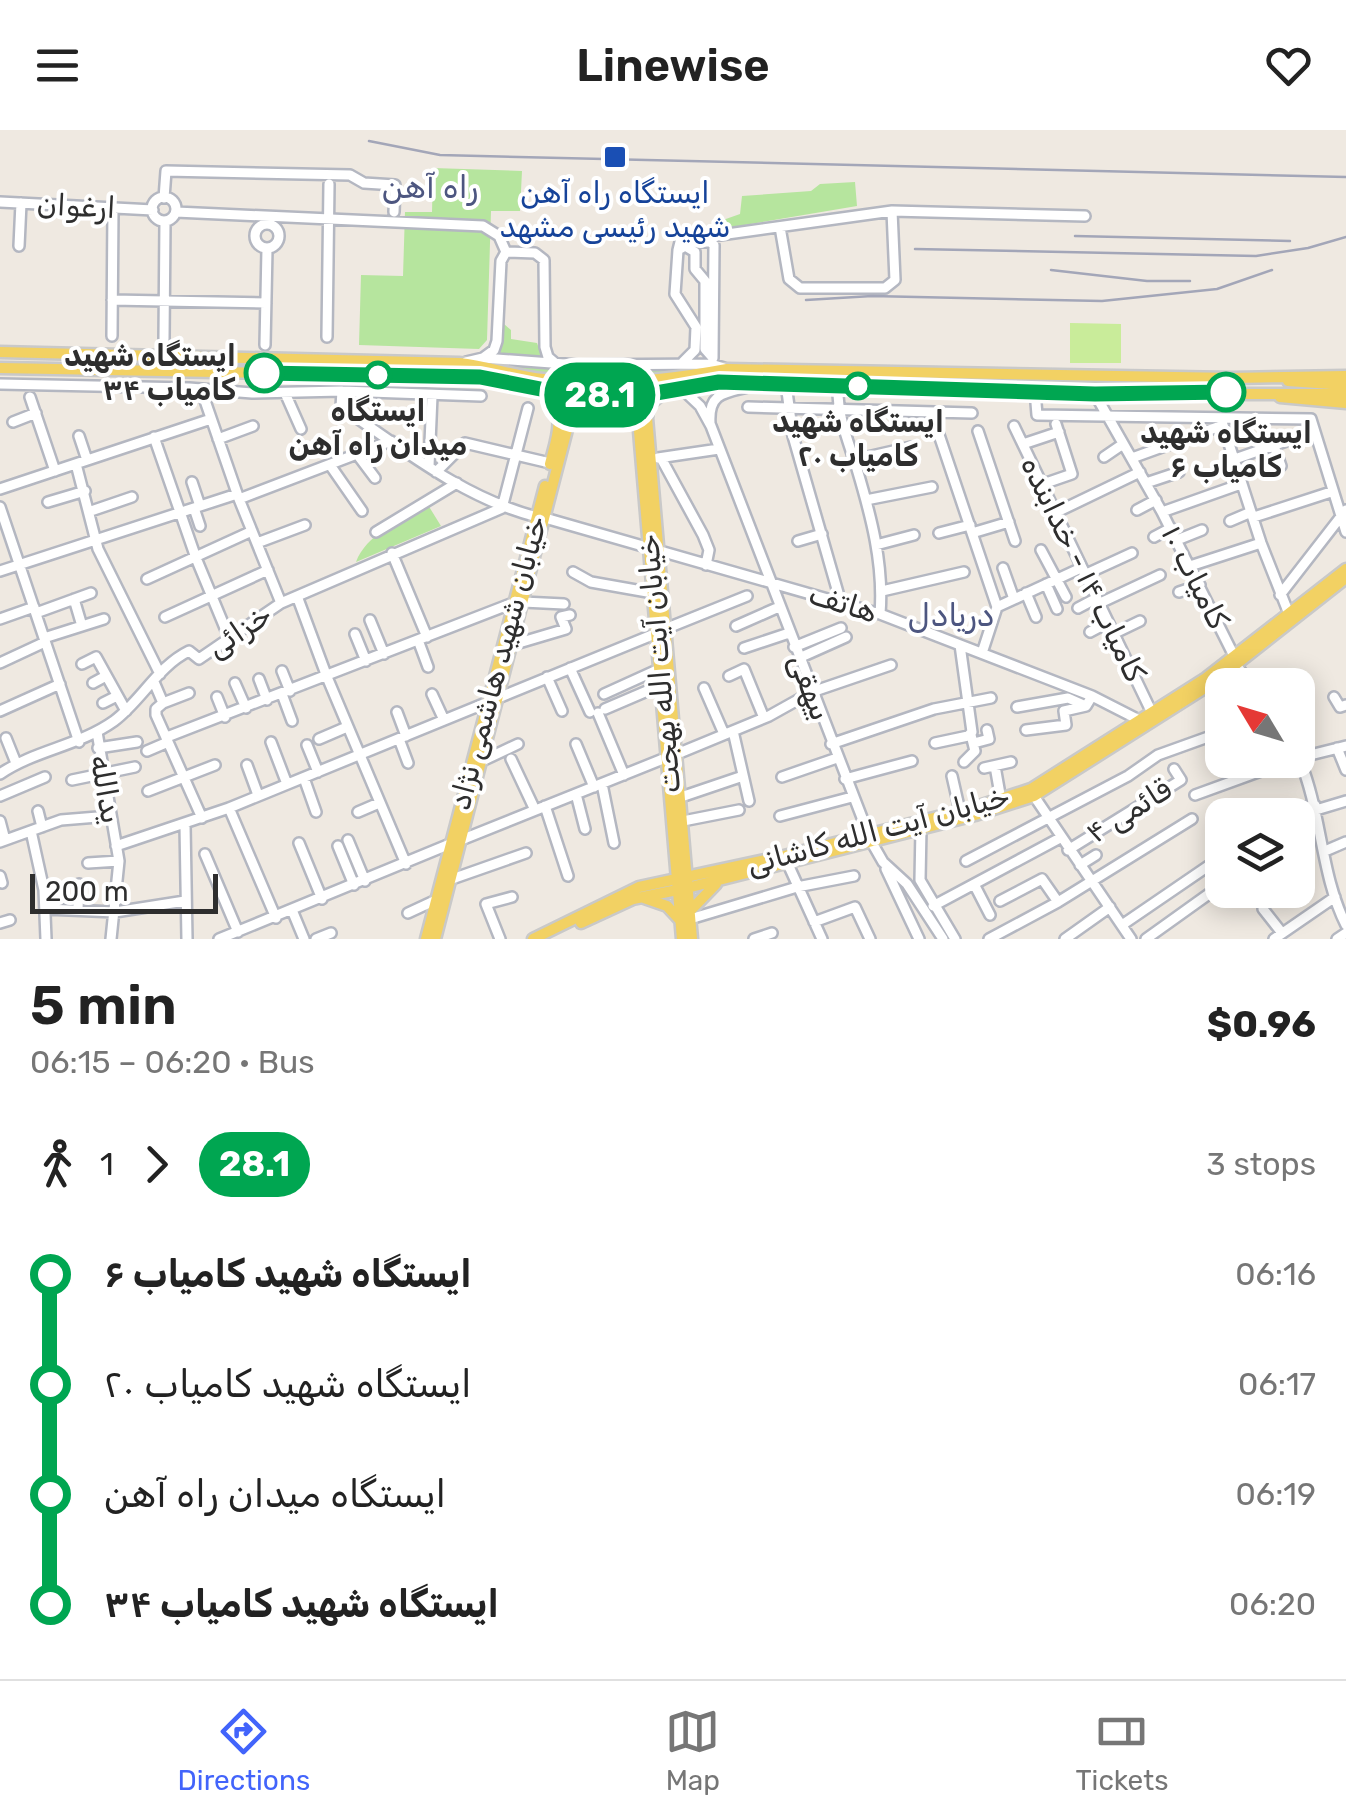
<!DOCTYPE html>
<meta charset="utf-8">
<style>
:root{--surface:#fff;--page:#f6f6f6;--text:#222;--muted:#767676;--line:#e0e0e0;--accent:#4264fb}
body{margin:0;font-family:Rubik,"Noto Sans Arabic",sans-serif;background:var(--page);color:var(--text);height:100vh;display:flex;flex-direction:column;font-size:38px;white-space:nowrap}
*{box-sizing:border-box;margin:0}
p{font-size:32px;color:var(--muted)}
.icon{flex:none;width:55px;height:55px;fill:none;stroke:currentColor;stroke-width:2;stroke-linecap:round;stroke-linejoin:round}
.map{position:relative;height:809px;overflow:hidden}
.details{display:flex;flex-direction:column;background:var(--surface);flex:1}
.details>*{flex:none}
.badge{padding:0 20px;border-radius:32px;font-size:35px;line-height:65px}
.needle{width:65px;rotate:308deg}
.tools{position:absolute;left:1205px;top:538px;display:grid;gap:20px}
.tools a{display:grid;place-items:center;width:110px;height:110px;border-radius:20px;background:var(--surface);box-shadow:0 5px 25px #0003;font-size:50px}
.scale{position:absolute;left:30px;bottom:25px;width:188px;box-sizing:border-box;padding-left:10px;border:5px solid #2e2e2e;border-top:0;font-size:28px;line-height:35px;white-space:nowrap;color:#2e2e2e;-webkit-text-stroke:8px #fff;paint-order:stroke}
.map>.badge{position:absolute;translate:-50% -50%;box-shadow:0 0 0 5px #fff}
.legs{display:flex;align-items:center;gap:15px;height:110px;padding:0 30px;font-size:32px}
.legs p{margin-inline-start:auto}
.head{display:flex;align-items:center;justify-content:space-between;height:170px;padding:0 30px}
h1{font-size:55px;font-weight:600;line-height:75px}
ul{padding:0 30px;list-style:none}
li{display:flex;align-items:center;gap:35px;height:110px;font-size:38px}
li i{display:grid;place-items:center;width:15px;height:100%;margin:0 12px;background:currentColor}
li i::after{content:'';width:25px;height:25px;margin:-12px;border:8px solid;border-radius:50%;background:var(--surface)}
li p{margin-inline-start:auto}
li:first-child i{background:linear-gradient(#0000 50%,currentColor 0)}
li:last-child i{background:linear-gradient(currentColor 50%,#0000 0)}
header{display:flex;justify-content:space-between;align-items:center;height:130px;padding:0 30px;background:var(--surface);font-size:45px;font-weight:600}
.dock{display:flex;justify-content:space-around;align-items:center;height:140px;border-top:2px solid var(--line);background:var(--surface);font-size:28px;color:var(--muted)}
.dock a{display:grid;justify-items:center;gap:5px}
.dock .current{color:var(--accent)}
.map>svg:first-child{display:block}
.green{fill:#b6e59e}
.pitch{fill:#c9ec9a}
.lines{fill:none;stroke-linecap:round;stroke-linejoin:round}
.minor-casing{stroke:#b4b7c1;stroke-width:14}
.major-casing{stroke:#c9c9c9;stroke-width:15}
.minor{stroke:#fff;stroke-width:9}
.major{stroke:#f2d163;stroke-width:10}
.rail{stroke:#a3a6b8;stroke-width:2.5}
.line-1-casing{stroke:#fff;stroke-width:22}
.line-1{stroke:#00a651;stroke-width:15}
.transit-dot{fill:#1a4fb4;stroke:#fff;stroke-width:4}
.stop-1-dot{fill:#fff;stroke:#00a651;stroke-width:5}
.labels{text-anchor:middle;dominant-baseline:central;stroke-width:8;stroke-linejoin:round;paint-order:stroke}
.transit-label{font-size:30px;fill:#164399;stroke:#fff}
.street-label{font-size:30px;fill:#2e2e2e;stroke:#fff}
.stop-label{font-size:30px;font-weight:bold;fill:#2e2e2e;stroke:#fff}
.neighbourhood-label{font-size:32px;fill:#4d5680;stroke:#fff}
</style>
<header><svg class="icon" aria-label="menu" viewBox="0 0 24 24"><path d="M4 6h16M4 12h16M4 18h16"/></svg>Linewise<svg class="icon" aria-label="heart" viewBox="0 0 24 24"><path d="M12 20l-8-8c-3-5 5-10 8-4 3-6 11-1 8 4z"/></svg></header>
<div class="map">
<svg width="1346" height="809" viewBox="0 0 1346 809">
<rect width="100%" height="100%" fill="#efe9e1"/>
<path class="green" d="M 433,38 L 522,41 L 520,81 L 491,81 L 487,210 L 479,219 L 359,215 L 361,145 L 403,146 L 405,82 L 432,82 Z
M 855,52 L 857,76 L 721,99 L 723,90 L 740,84 L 742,66 L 811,61 L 820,54 Z
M 504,194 L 511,200 L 511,209 L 537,213 L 543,229 L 500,225 Z
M 480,232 C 556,240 632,242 708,237 C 634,254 553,248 480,232 Z
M 428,375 L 441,396 L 356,432 C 367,403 402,390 428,375 Z"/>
<path class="pitch" d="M 1070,193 L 1121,194 L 1121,233 L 1070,233 Z"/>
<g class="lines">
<defs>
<path id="minor" d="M152 79a12 12 0 1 1 24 0a12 12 0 1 1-24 0Z
M 164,68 L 166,41 L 350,45 L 364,53 L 395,55 L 394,82
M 0,72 L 153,80
M 176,82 L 483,96 L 499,106 L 506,122
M255 106a12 12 0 1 1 24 0a12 12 0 1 1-24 0Z
M 780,97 L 789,149 L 800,158 L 885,158 L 895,150 L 892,81
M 706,111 L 713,106 L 892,81 L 1085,86
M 19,116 L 21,73
M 678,120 L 680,112 L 710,112 L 714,115 L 713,228
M 506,122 L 535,123 L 544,130 L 545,217 L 548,227 L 555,233
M 112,170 L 266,173
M 112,206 L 113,78
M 327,207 L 329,54
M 164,209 L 165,91
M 265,215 L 267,119
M 483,228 L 494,220 L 497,211 L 501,131 L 506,122
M 466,232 L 483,228 L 578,235 L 711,234 L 724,238
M 683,232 L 695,220 L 696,197 L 675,164 L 678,120 L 685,116 L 695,122 L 695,139 L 705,151 L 705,219 L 713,228
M 0,254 L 189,258 L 252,263 L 342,261 L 481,266
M 786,254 L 793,306 L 841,473
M 838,256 C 837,286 848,310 857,339 C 871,386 884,434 880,484
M 201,259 L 239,369 L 281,473
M 682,259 L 700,276 L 711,296 L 871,711 L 883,732 L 907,754 L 943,809
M 342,261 L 341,277 C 403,319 463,368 537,387
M 1035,261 L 1037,285 L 1311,289 L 1346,402
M 285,263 L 301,299
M 1095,264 L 1162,382 L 1234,526
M 30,267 L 55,341
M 748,277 L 972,283
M 1221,289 L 1261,413 L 1289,484
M 934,290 L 997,477 L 982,523
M 13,292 L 36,283
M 710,293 C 708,260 728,263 755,255
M 1014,296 L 1152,583
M 978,301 L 1015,411
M 79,306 L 87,330
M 154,307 L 196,428 L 230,510
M 218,309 L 253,296
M 1023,314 L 1059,302
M 1274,316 L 1281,336
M 357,324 L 375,348
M 1104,327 L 1123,314
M 658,328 L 719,319
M 661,328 L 703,405 L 709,420 L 706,435
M 1132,328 L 1223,295
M 854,330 L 911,317
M 1232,330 L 1301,306
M 76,334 L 98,419 L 160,544
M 330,335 L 362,381
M 429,336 L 432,266
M 436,342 L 465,313 L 550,333
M 192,352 L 200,376
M 1146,353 L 1179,342
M 1043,354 L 1072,344 L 1056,294
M 0,359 L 211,289
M 239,369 L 391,311
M 866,370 L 932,357
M 48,372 L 85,361
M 0,377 L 79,612
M 194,378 L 200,396
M 1137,380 L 1156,370
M 91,381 L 132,367
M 1057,382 L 1140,342
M 1162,382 L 1241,354
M 1254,387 L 1331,362
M 545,388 L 880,484 L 1092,566 L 1145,593
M 1230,391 L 1251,382
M 376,402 L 457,353
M 939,403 L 970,395
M 972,403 L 1009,392
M 1154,407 L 1171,398
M 1177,410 L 1202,400
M 798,411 L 822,404
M 257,413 L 305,395
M 876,415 L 914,405
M 1041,420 L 1066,467
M 392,423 L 427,507
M 1190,436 L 1261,413
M 1003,438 L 1014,469
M 0,441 L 237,364
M 573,442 L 591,452 L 653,463
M 1084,445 L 1132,423
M 147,449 L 252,401
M 1046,454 L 1057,479
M 882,461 L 964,442
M 1179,462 L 1200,455
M 1026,463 L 1036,487
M 1280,465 L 1346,380
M 297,466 L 327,547 L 406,734
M 74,469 L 82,496
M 523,472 L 564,474
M 1098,474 L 1160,445
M 997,477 L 1081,438
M 1078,478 L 1095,469
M 36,483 L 91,463
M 165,487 L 268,440
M 0,489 L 34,477
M 370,490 L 384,524
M 736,496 L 779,477
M 665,499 L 747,466
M 1090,502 L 1107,493
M 355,504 L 366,531
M 1113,504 L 1140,491
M 44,508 L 104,489
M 418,510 L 428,537
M 512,515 L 566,499 L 561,487 L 570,485
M 794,517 L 841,498
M 744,518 L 789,503
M 799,528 L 846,507
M 0,533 L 45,512
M 82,534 L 96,527 L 126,581
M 1236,535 L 1252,555
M 570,538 L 590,582
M 282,541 L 290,561
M 729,546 L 744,539 L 764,588
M 547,547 L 562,581
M 259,549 L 267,570
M 154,552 L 163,573 L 156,579 L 156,585 L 202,688
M 93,553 L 106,546
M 235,553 L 246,578
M 704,558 L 724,604
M 282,564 L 292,591
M 432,564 L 444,590
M 604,564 L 659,539
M 217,567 L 225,587
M 1334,567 L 1340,577 L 1346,575
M 103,573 L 117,566
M 163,573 L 189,563
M 1017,577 L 1068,568 L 1086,576
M 605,579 L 661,555
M 0,581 L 60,554
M 397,582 L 406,606
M 598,583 L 624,645
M 1026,600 L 1066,595 L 1064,581 L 1086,576 L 1092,566
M 733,601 L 749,671
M 97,602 L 119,731 L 111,809
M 167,607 L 513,473
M 6,608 L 16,633
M 319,609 L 347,597
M 399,609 L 408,633
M 271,612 L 287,654
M 935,613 L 968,606 L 972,602 L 960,515
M 974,613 L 989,609 L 987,600
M 576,614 L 594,657
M 831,614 L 934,579 L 991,568
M 307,615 L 318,642
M 98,618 L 137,612
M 1337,618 L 1346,640
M 147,621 L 168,612
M 677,624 L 769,586 L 812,562 L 891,535
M 1298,626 C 1322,680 1320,744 1346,795
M 1298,628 L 1346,616
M 511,629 L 535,680
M 482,631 L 518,614
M 964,632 L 975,621 L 971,605
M 247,635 L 258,665
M 995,636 L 1001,670
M 984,638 L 1011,632
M 0,644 C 35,620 79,616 114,591 C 141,571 158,536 189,521 L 199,529 L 281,473 L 502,378 L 528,278
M 952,646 L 960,681
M 782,647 L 837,628
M 304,648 L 316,682
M 845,649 L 912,631
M 72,650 L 135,637
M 602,654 L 614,713
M 148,661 L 215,635
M 576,664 L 585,699
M 1195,665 L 1291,630
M 0,666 L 45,647
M 1034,666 L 1131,809
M 681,667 L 743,646
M 545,676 L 568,746
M 229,678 L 276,788
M 1316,680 L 1346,671
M 38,681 L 42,697
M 358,682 L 379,673
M 1273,685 L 1315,675
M 780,686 L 852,667
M 0,691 L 5,710
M 683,691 L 739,680
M 185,695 L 187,809
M 921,698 L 920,750 L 955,809
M 31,701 L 44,760 L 46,809
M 348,710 L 365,751
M 461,710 L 668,627
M 0,712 L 61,690 L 110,686
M 299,713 L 322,769
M 116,716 L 229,678 L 657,503
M 338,716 L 354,755
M 1068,720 L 1181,650 L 1174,639
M 1325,721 L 1346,712
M 205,724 L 238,802
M 966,731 L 1128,646 L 1158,625 L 1222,602
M 787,732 L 822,809
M 88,733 L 119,731
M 1080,735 L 1096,725
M 886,739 L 919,809
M 0,746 L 2,753
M 452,749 L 526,723
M 974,754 L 990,785
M 1000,771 L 1042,749 L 1058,772
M 933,776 L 1060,708
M 46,779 L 115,782 L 185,771
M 78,779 L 79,754
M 1263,779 L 1282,803
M 292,780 L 304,809
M 408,783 L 436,770
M 690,789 L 797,757 L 854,746
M 814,792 L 855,777 L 870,809
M 0,793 L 10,790
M 1122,795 L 1220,728
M 219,809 L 450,714
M 316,809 L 331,803
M 500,809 L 486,774 L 512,767
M 754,809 L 772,803
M 989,809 L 1058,772 L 1192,689
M 1065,809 L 1110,777
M 1146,809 L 1213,761
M 1274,809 L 1335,767
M 1337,809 L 1346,803"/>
<path id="major" d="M 0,222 L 459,233 C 488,236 514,246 543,249 C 603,257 668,250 727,239 L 1232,248 L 1346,246
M 0,238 L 480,247 L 566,264 L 655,263 L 719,252 L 906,256 L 1095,264 L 1346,264
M 1288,251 L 1346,255
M 664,262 L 649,275 L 647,288 L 692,809
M 545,263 C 567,285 557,307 550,334
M 624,264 L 636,279 L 638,289 L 682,809
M 1280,267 L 1346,273
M 644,768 L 667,776 L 679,789
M 690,781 L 716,754
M 581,793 L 633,769 L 687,758 L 975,685 L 1034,666 L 1211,554 L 1346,448
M 426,809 L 545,356
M 435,809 L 570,288 L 578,275 L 596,265
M 533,809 L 639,757 L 784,726 L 973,678 L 1031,659 L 1206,548 L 1346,439"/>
</defs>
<use href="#minor" class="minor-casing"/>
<use href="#major" class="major-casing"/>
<use href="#minor" class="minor"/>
<use href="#major" class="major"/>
<path class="rail" d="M 369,11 L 440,25 L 1346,47
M 1075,106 L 1290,111
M 915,119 L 1256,126 L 1308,118 L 1346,107
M 1051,140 L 1147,151 L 1190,151
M 806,170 L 872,166 L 1102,171 L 1217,159 L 1272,140"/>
</g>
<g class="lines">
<defs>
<path id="line-1" d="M 264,243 L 480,247 L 566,264 L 656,263 L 719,252 L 1095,264 L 1226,262"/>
</defs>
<use href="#line-1" class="line-1-casing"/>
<use href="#line-1" class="line-1"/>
</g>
<rect class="transit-dot" x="603" y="15" width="24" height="24" rx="5"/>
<g class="stop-1-dot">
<circle cx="264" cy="243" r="18"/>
<circle cx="378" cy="245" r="12"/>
<circle cx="858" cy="256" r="12"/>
<circle cx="1226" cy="262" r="18"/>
</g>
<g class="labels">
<g class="transit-label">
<text x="615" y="63">ایستگاه راه آهن<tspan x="615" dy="34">شهید رئیسی مشهد</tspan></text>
</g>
<g class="street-label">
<text transform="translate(76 76) rotate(3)">ارغوان</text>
<text transform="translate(1083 439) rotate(64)">کامیاب ۱۴ - خدابنده</text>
<text transform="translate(1195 447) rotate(63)">کامیاب ۱۰</text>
<text transform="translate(843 473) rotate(17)">هاتف</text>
<text transform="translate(239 501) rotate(-34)">خزائی</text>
<text transform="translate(498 533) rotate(-75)">خیابان شهید هاشمی نژاد</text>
<text transform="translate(659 534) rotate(-95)">خیابان آیت الله بهجت</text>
<text transform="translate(810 557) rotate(69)">بیهقی</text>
<text transform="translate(106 659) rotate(80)">یدالله</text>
<text transform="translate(1129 681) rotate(-32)">قائمی ۴</text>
<text transform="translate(878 700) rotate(-15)">خیابان آیت الله کاشانی</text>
</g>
<g class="stop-label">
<text x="236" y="226" text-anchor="end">ایستگاه شهید<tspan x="236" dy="34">کامیاب ۳۴</tspan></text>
<text x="378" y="281">ایستگاه<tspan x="378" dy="34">میدان راه آهن</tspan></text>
<text x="858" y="292">ایستگاه شهید<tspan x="858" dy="34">کامیاب ۲۰</tspan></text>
<text x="1226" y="303">ایستگاه شهید<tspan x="1226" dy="34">کامیاب ۶</tspan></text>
</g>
<g class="neighbourhood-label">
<text x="430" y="57">راه آهن</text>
<text x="951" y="485">دریادل</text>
</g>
</g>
</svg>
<div class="tools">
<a><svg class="needle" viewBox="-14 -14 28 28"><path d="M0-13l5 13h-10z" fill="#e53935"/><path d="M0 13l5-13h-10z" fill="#767676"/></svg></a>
<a><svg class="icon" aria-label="layers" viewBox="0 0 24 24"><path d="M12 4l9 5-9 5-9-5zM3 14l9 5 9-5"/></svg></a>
</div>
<div class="scale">200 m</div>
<b class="badge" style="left:600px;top:265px;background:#00a651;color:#fff">28.1</b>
</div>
<section class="details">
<div class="head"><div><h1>5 min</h1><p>06:15 – 06:20 · Bus</p></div><b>$0.96</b></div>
<div class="legs"><svg class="icon" aria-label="walk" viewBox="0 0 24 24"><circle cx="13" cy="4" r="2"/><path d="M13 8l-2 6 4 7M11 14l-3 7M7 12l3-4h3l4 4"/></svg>1<svg class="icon" aria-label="forward" viewBox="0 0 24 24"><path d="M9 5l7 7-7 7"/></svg><b class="badge" style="background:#00a651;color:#fff">28.1</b><p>3 stops</p></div>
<ul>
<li><i style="color:#00a651"></i><b>ایستگاه شهید کامیاب ۶</b><p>06:16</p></li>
<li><i style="color:#00a651"></i><span>ایستگاه شهید کامیاب ۲۰</span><p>06:17</p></li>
<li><i style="color:#00a651"></i><span>ایستگاه میدان راه آهن</span><p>06:19</p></li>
<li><i style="color:#00a651"></i><b>ایستگاه شهید کامیاب ۳۴</b><p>06:20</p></li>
</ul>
</section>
<nav class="dock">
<a class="current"><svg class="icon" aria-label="directions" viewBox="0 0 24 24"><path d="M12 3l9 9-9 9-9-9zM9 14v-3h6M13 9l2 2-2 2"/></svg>Directions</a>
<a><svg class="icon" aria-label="map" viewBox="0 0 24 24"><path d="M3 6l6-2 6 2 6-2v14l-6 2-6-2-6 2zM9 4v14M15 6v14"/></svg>Map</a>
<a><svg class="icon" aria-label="tickets" viewBox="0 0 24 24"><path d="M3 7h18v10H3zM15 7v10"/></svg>Tickets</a>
</nav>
